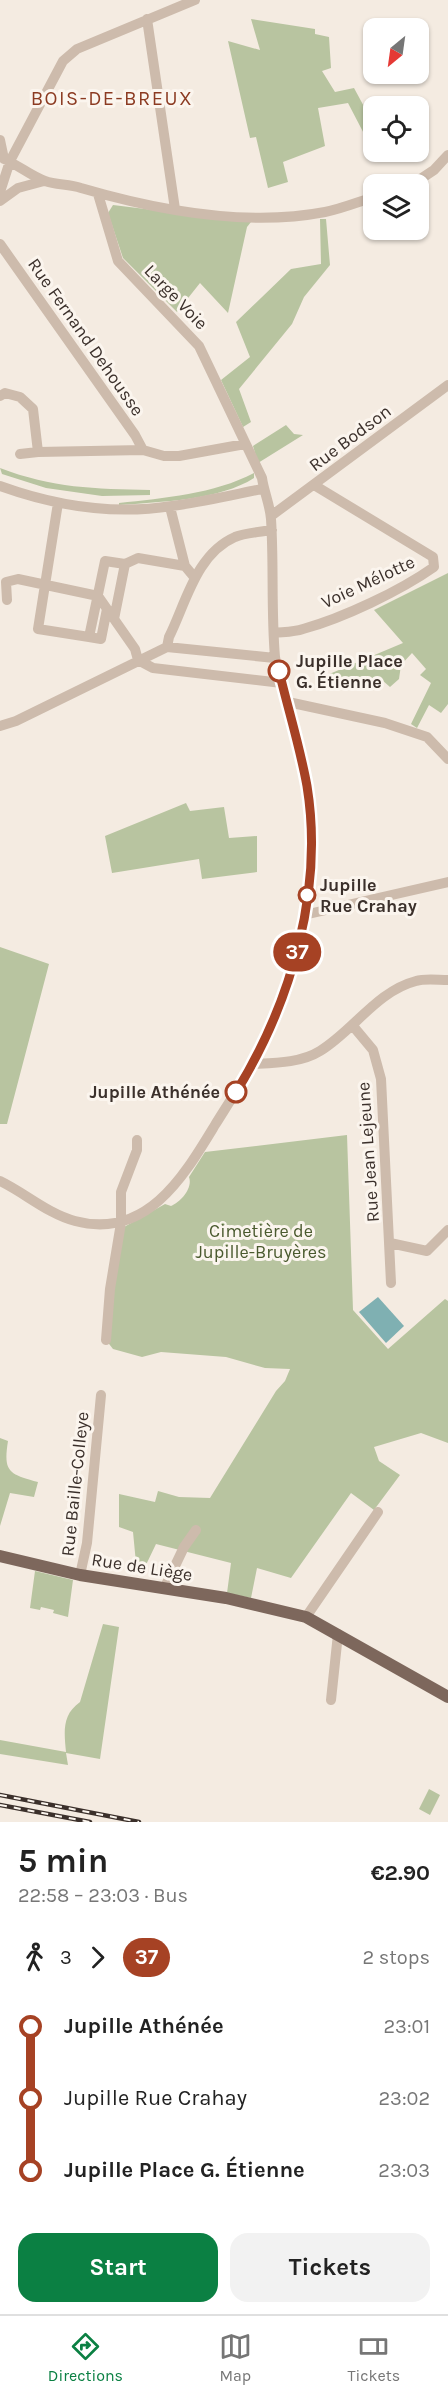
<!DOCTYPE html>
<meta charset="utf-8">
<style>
:root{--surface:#fff;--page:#f2f2f2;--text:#222;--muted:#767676;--line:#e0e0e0;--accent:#0b8043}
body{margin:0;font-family:Karla,sans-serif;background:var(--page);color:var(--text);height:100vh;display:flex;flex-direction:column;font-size:22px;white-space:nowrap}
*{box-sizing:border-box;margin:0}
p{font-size:20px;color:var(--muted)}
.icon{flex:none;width:33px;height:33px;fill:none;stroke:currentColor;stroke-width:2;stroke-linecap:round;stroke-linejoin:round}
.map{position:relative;height:1822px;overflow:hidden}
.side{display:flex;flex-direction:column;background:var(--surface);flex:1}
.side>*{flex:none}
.badge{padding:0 12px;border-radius:20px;font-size:21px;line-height:39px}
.needle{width:39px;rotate:209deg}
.controls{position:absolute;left:363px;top:18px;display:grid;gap:12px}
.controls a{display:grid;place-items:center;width:66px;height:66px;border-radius:12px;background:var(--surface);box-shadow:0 2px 4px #0004;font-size:30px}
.map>.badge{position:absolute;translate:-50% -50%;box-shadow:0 0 0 3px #fff}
.legs{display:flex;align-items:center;gap:9px;height:66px;padding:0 18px;font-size:20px}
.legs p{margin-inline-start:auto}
.summary{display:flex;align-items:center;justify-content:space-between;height:102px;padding:0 18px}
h1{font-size:33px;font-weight:700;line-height:45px}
.action{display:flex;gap:12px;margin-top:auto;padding:12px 18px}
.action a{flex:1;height:69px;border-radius:18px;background:var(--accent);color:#fff;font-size:24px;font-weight:700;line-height:69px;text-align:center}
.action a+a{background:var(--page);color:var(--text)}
ul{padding:0 18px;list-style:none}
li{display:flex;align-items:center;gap:21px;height:72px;font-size:22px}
li i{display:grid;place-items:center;width:9px;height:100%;margin:0 8px;background:currentColor}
li i::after{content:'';width:15px;height:15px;margin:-8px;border:4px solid;border-radius:50%;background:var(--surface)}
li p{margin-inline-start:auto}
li:first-child i{background:linear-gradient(#0000 50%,currentColor 0)}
li:last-child i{background:linear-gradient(currentColor 50%,#0000 0)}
.tab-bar{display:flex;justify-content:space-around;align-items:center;height:84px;border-top:2px solid var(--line);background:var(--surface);font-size:16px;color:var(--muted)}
.tab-bar a{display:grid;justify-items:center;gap:3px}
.tab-bar .active{color:var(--accent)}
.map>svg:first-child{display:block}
.green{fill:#b8c4a0}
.water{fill:#7fb0b2}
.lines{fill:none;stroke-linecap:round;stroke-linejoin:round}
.minor{stroke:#cdbbac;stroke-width:10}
.major{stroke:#7d675c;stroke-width:12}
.rail-casing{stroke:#3b302b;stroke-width:4.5}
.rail{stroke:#fbf5ee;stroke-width:2;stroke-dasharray:7;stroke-linecap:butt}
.line-1-casing{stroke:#fff;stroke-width:14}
.line-1{stroke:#a64224;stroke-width:9}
.stop-1-dot{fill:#fff;stroke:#a64224;stroke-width:3}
.labels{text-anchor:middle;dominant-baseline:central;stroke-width:6;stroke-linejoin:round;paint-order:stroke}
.street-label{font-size:18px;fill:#3b302b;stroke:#fbf5ee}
.stop-label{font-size:18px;font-weight:bold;fill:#3b302b;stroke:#fbf5ee;text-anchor:start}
.park-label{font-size:18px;fill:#4a5a2e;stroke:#fbf5ee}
.neighbourhood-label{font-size:20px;letter-spacing:1.5px;fill:#8c3b22;stroke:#fbf5ee}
</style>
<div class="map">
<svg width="448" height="1822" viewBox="0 0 448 1822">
<rect width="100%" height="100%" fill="#f4ebe1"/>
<path class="green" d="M 251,19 L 315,29 L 315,34 L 329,37 L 331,68 L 322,71 L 335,92 L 354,88 L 367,112 L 373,110 L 373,151 L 348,103 L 318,108 L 325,146 L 283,162 L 288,182 L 268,188 L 256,137 L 250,138 L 228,41 L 260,50 Z
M 113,205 L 251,222 L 247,227 L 228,313 L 200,283 L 177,312 L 123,258 L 108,213 Z
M 320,219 L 326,219 L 330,265 L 304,297 L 292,324 L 239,389 L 251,422 L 243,427 L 221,380 L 250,357 L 236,322 L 291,269 L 321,264 Z
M 286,425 L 294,434 L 303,435 L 258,463 L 253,446 Z
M 0,468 C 52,488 95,489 150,490 L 150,495 L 102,496 L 46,488 L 2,474 Z
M 254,473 L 254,478 C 220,500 160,502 119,505 L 119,503 C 164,498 214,494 254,473 Z
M 448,573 L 448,704 L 441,713 L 429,705 L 417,728 L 411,724 L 431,683 L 420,675 L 426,669 L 412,653 L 401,665 L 399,679 L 390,687 L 382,680 L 360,681 L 327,675 L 403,643 L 374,610 Z
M 186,803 L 190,811 L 224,807 L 229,838 L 257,836 L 257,872 L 202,879 L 199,859 L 112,873 L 105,836 Z
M 0,947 L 49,964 L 7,1124 L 0,1124 Z
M 347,1135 L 353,1310 L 388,1349 L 445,1299 L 448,1301 L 448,1443 L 421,1433 L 374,1447 L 379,1461 L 400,1475 L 374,1510 L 351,1493 L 291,1578 L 257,1568 L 251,1598 L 227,1593 L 231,1563 L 156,1544 L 144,1569 L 136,1563 L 133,1532 L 119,1527 L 119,1494 L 155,1502 L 158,1491 L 179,1497 L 210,1498 L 276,1391 L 285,1381 L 290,1369 L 265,1368 L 226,1357 L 161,1352 L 142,1357 L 113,1349 L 106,1340 L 124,1227 L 165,1204 L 171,1206 C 181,1202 193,1188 189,1177 L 205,1152 Z
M 0,1438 L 8,1441 C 3,1472 9,1474 38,1482 L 34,1497 L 10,1493 L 0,1526 Z
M 35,1571 L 73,1580 L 68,1617 L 53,1613 L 54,1610 L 41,1607 L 40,1610 L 30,1608 Z
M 103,1624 L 119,1627 L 100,1759 L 66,1753 L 68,1765 L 0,1754 L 0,1740 L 66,1752 C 64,1731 62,1715 80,1702 Z
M 429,1789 L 440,1795 L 430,1815 L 419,1809 Z"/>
<path class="water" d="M 378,1297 L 404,1326 L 386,1343 L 359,1312 Z"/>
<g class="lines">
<path class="minor" d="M 147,19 L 175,209
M 0,140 L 4,159 C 18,165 31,176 45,181 C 56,185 69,184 81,188 C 156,210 247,227 325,212 C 341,209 358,202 374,197
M 413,184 L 434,170 L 448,155
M 0,192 L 10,161 L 63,61 L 77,49 L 195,0
M 0,201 L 18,188 L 44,181
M 0,244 L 135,435 L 143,450
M 0,396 L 5,393 L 20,397 L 33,409 L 38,452 L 143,450 L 164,456 L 179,456 L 245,444
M 20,454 L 38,452
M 0,486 C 55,506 114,515 172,506 C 202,502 232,495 262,489
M 58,503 L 38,629 L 89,637
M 170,507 L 185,566 L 195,578
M 271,516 L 448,385
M 7,600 L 6,582 L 18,579 L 98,596 L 135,649 L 138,660
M 107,609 L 101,639 L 89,637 L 105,561 L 125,564 L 138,558 L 185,566
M 114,619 L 125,564
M 275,633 C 284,632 294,632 303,629 C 343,618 400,591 434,567 L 433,557 L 314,485
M 167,647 L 169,637 C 186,603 196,554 235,537 C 245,533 260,532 272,530
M 138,660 L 153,668 L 282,683
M 288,702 L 385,723 L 427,737 L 448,759
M 0,726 L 16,721 L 167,647 L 275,658
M 304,915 L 448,882
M 353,1026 L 373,1050 L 381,1079 L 391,1283
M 253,1064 C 274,1063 301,1063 320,1051 C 353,1031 377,991 416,981 C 425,978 438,980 448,980
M 0,1181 C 25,1193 48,1214 75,1221 C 147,1240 184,1176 215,1125 C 235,1093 256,1061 272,1027 C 304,958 320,860 307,786 C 302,758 296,729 288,702 C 284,687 277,672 275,657 C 271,611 274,565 271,519 C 270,505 264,492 262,478 L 199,346 L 118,261 L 98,194
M 390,1243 L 427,1251 L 448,1230
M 106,1340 L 110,1289 L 121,1223 L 121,1192 L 137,1150 L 137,1140
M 80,1575 L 87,1543 L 101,1395
M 164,1589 L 184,1547 L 196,1530
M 306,1617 L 378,1512
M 331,1700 L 338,1634"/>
<path class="major" d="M 0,1556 L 80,1575 L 226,1598 L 306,1617 L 448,1697"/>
<defs>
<path id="rail" d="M 0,1795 L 139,1822
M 0,1805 L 90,1822"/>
</defs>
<use href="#rail" class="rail-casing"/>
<use href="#rail" class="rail"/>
</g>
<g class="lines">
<defs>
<path id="line-1" d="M 236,1092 C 291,1003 324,891 307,786 C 300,747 288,709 279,671"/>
</defs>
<use href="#line-1" class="line-1-casing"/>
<use href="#line-1" class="line-1"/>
</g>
<g class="stop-1-dot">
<circle cx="279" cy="671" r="10"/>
<circle cx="307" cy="895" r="8"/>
<circle cx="236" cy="1092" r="10"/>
</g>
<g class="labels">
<g class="street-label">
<text transform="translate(176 297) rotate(46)">Large Voie</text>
<text transform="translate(86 337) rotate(55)">Rue Fernand Dehousse</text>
<text transform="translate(350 438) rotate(-37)">Rue Bodson</text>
<text transform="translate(368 582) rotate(-25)">Voie Mélotte</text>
<text transform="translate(368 1152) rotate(-94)">Rue Jean Lejeune</text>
<text transform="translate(75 1484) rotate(-84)">Rue Baille-Colleye</text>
<text transform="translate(142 1567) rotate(9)">Rue de Liège</text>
</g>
<g class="stop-label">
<text x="296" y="661">Jupille Place<tspan x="296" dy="21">G. Étienne</tspan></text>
<text x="320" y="885">Jupille<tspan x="320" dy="21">Rue Crahay</tspan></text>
<text x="220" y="1092" text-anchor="end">Jupille Athénée</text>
</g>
<g class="park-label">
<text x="261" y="1231">Cimetière de<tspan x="261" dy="21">Jupille-Bruyères</tspan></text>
</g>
<g class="neighbourhood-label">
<text x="112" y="98">BOIS-DE-BREUX</text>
</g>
</g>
</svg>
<div class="controls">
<a><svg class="needle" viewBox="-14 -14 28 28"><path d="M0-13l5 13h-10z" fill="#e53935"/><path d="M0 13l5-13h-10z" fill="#767676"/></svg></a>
<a><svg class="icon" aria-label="locate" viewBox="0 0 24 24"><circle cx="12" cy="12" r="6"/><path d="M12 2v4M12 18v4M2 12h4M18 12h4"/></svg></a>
<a><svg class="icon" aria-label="layers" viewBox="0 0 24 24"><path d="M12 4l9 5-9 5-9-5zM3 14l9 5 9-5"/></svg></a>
</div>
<b class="badge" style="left:297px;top:952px;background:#a64224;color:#fff">37</b>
</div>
<section class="side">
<div class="summary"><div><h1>5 min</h1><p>22:58 – 23:03 · Bus</p></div><b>€2.90</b></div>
<div class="legs"><svg class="icon" aria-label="walk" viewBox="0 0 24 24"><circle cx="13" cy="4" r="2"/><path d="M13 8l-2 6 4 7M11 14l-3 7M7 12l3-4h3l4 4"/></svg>3<svg class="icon" aria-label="forward" viewBox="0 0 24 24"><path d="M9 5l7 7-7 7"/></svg><b class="badge" style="background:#a64224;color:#fff">37</b><p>2 stops</p></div>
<ul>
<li><i style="color:#a64224"></i><b>Jupille Athénée</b><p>23:01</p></li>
<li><i style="color:#a64224"></i><span>Jupille Rue Crahay</span><p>23:02</p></li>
<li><i style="color:#a64224"></i><b>Jupille Place G. Étienne</b><p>23:03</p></li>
</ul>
<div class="action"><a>Start</a><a>Tickets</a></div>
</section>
<nav class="tab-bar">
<a class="active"><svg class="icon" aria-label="directions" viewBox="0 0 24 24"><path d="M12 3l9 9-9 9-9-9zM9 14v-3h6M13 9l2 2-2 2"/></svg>Directions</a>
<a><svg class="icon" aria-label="map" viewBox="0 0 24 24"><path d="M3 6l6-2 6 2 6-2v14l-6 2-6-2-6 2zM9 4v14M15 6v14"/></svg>Map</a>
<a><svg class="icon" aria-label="tickets" viewBox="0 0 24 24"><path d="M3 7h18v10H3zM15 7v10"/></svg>Tickets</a>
</nav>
